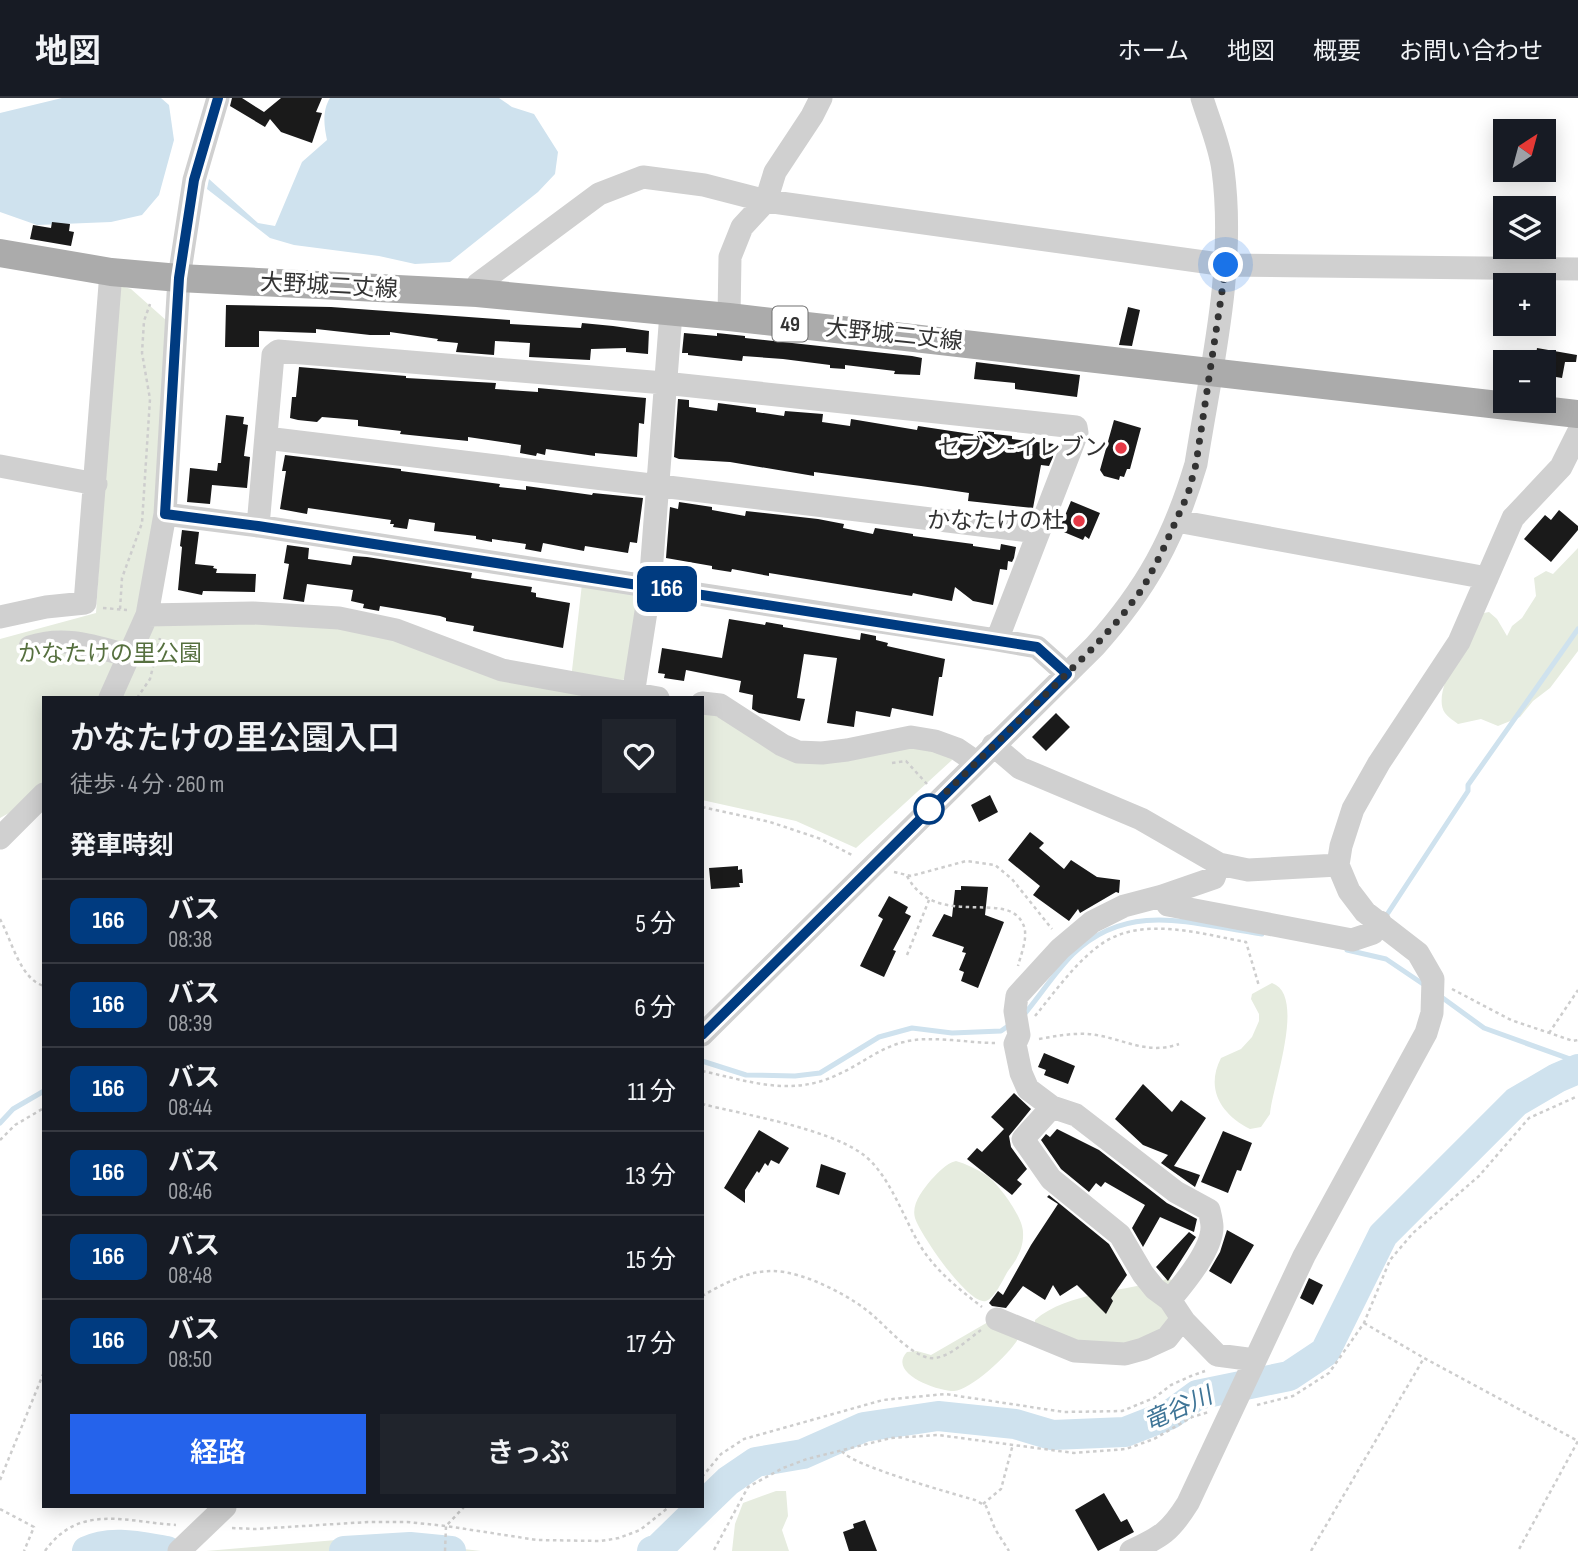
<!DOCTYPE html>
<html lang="ja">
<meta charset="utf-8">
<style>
:root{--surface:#171b24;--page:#20242c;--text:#f1f3f6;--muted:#9ea1a6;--line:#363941;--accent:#2563eb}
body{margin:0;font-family:"Sofia Sans Condensed","Noto Sans JP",sans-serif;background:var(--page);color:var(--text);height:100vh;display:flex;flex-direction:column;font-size:26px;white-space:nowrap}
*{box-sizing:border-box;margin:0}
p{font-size:23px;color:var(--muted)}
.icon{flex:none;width:38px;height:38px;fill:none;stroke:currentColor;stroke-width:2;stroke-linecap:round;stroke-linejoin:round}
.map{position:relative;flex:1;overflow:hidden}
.side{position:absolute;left:42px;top:598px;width:662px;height:812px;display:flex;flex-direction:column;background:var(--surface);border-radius:0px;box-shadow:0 4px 18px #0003}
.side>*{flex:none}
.badge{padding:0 14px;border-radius:10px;font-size:24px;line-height:46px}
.needle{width:46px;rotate:36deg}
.fabs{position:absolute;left:1493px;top:21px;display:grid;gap:14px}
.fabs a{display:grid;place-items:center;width:63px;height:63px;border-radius:0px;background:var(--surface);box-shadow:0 4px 18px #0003;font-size:35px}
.you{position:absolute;width:35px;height:35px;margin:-18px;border:5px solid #fff;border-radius:50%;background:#1a73e8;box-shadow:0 0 0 10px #1a73e833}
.map>.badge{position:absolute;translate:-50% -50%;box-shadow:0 0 0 4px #fff}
h2{padding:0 28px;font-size:26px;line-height:63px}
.round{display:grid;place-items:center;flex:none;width:74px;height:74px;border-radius:0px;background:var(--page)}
.summary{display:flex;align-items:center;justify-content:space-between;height:119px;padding:0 28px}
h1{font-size:33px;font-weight:600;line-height:52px}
.action{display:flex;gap:14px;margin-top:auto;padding:14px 28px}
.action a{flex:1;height:80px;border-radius:0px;background:var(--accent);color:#fff;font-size:28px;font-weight:600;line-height:80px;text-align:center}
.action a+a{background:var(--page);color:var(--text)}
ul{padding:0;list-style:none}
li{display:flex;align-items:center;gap:21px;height:84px;padding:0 28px;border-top:2px solid var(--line)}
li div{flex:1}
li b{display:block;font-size:26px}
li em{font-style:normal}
li .badge{min-width:77px;font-weight:700;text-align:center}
header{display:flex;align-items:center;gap:42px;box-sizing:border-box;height:98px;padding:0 35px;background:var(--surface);border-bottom:2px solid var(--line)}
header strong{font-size:33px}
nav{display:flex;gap:38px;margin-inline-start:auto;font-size:24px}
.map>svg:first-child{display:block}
.green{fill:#e6ecdf}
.water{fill:#cfe2ee}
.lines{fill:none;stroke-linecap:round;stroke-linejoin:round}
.stream{stroke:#cfe2ee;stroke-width:5}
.river{stroke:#cfe2ee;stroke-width:30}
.building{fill:#1a1a1a}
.path{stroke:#cdcdcd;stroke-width:2.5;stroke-dasharray:3.5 3.5;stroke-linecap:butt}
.minor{stroke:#d0d0d0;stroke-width:23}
.major{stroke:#ababab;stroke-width:28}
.minor-bridge{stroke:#d0d0d0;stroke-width:23}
.line-casing{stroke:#fff;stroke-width:16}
.line{stroke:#003b80;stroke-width:10}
.walk{stroke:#333;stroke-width:7;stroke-dasharray:0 12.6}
.poi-dot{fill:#e63946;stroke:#fff;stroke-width:2.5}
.stop-dot{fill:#fff;stroke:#003b80;stroke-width:3.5}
.labels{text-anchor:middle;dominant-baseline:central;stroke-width:7;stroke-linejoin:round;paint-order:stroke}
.shield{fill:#fff;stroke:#707070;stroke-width:2}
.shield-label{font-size:21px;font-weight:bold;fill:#333}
.street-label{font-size:23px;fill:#333;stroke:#fff}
.poi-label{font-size:23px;fill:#333;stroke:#fff;text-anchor:end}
.park-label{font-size:23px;fill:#56703f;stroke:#fff}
.water-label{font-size:24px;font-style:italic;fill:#3f7597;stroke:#fff}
</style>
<header>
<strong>地図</strong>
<nav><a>ホーム</a><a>地図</a><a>概要</a><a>お問い合わせ</a></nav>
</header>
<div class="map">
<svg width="1578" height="1453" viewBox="0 0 1578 1453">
<rect width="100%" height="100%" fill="#fff"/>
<path class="green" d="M 117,187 L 131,191 L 167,223 L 155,429 L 135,520 L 332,529 L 388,537 L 637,600 L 44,600 L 44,683 L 20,709 L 0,720 L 0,541 L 96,515 Z
M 1578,450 L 1578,553 L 1550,590 L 1533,603 L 1520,619 L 1498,628 L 1481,621 L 1458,626 C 1454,623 1448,619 1445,615 C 1430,595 1469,537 1479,516 L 1489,514 L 1497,521 L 1507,538 L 1512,528 L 1522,520 L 1536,498 L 1534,480 L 1546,473 L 1553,476 Z
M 582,486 L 640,494 L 627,579 L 613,589 L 571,581 Z
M 702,610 L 717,613 L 783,655 L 911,644 L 954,655 L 952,662 L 856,750 L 796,723 L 702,702 Z
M 1272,885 C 1307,897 1272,989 1270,1016 L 1261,1029 L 1250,1031 C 1221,1016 1205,991 1221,960 L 1241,951 L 1252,939 L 1259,923 L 1259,916 L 1251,901 L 1252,896 Z
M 956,1063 C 966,1066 977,1071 986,1077 C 998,1085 1023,1119 1023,1134 C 1024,1150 1017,1161 1008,1173 C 1003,1181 995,1200 986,1203 C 969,1208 920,1136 915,1120 C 911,1106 923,1092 931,1082 C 939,1074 945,1066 956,1063 Z
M 1167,1181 L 1179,1183 L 1183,1195 L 1157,1239 L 1103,1250 L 1035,1229 L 1035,1222 C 1067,1194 1128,1193 1167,1181 Z
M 995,1220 L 1019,1239 C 1012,1254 971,1292 954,1293 C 937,1293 887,1275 907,1254 L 917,1253 L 931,1257 Z
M 776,1393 L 786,1393 L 788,1418 L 782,1432 L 789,1453 L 732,1453 L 735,1426 L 743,1405 Z
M 348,1441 L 393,1443 L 481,1453 L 206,1453 Z"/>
<path class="water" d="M 62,0 L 161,0 L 169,7 L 174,42 L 159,97 L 142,117 L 111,124 L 37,127 L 0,114 L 0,15 Z
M 330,0 L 499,0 L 512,9 L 534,16 L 558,54 L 555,76 L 538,94 L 450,164 L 415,166 L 379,158 L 294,147 L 270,140 L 207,91 L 209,81 L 258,125 L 275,128 L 302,64 L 327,42 C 324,28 322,13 330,0 Z"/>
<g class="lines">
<path class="stream" d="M 1388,815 L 1468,693 L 1468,687 L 1578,531
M 1347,852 L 1386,861 L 1426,888
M 1440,898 L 1484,930 L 1578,964
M 1022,919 C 1040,898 1054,875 1073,856 C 1129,801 1195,827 1262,836
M 702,963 L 746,977 L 795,978 L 820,975 L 879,939 L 912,930 L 952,935 L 1001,933 L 1011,926
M 0,1025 L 13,1011 L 44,993"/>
<path class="river" d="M 702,1408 L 728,1383 L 756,1364 L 803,1356 L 864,1329 L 938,1318 L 1015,1326 L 1052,1337 L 1125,1334 L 1171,1316 L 1197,1297 L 1289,1278 L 1325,1254 L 1383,1137 L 1516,1004 L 1557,980 L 1578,971
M 87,1453 C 111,1441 142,1449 167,1453
M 344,1453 L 410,1449 L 451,1453
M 652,1453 L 659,1450 L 701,1409"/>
</g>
<path class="building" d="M 232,0 L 242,0 L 264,14 L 281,0 L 322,0 L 316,14 L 322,15 L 312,45 L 281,34 L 270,21 L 265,29 L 230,8 Z
M 52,124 L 70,126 L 69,133 L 74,134 L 71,148 L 30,141 L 33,127 L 51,130 Z
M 226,207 L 331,209 L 510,222 L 510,226 L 581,230 L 582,225 L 613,228 L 649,233 L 648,256 L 626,254 L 626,250 L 591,251 L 590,262 L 529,259 L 530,245 L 495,243 L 494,257 L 456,254 L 458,245 L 437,243 L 438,241 L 390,234 L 390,237 L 370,237 L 316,231 L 316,235 L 259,233 L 259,249 L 225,249 Z
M 1128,209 L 1140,212 L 1132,248 L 1119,247 Z
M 684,235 L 717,238 L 717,235 L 745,238 L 745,240 L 912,258 L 922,260 L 920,277 L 894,276 L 895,273 L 845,267 L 845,271 L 830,270 L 830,267 L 783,261 L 743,258 L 742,263 L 688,257 L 688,255 L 682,255 Z
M 1537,250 L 1577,257 L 1576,264 L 1565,264 L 1562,280 L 1544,277 L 1544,264 L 1535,264 Z
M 976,264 L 1080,277 L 1077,299 L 1015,291 L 1015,285 L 974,281 Z
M 299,269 L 406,278 L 406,280 L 496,285 L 495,291 L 538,294 L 538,290 L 646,300 L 644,326 L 639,325 L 637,359 L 595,355 L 595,358 L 546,351 L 545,357 L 537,355 L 536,358 L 520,355 L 521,347 L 468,339 L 468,343 L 400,336 L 401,333 L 358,328 L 358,322 L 322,319 L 317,324 L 298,322 L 290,320 L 292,299 L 296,299 Z
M 678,301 L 689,302 L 689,309 L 717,313 L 718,305 L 756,310 L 756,314 L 784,318 L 785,313 L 823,316 L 822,324 L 850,328 L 851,321 L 917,332 L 918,328 L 978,337 L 978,333 L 994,334 L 994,336 L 1012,338 L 1012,341 L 1054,346 L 1053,359 L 1049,368 L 1041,367 L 1033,410 L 968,403 L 969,395 L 921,388 L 814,374 L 814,378 L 730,364 L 679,361 L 674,359 Z
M 226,317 L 244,319 L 243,326 L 248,327 L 244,358 L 250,359 L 247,390 L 212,387 L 210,406 L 187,404 L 190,370 L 217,373 L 218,365 L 221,365 Z
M 1114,322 L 1141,330 L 1130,371 L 1127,371 L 1124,379 L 1120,378 L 1119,382 L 1104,378 L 1100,372 Z
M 285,357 L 401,371 L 401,373 L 500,386 L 499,389 L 526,392 L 526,388 L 592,397 L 593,395 L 643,400 L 637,445 L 630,444 L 628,455 L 585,448 L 584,453 L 543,445 L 541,454 L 525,451 L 526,446 L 492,441 L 492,444 L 476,441 L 476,438 L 434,433 L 435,425 L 409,421 L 407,431 L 393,429 L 394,426 L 390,426 L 391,422 L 308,410 L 307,416 L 280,411 L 286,373 L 282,373 Z
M 1071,403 L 1100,415 L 1089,441 L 1085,438 L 1083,442 L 1059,432 Z
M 679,404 L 712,409 L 712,412 L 745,418 L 746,413 L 818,421 L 844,426 L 843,430 L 873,436 L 875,430 L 913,436 L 913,438 L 973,446 L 973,448 L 1000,452 L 1001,446 L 1016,449 L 1014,460 L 1012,464 L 1008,463 L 1007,472 L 1000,471 L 993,507 L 973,503 L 955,489 L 952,503 L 917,496 L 913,495 L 912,498 L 769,475 L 769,478 L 732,471 L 731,474 L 712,471 L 712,468 L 666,460 L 670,409 L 678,411 Z
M 1559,412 L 1578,428 L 1578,432 L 1551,464 L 1524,441 L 1545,417 L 1551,422 Z
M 182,432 L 199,434 L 195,466 L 214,468 L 213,470 L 217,471 L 216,475 L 256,476 L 255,494 L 203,493 L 202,497 L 178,492 L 182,449 L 180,448 Z
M 287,447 L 309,450 L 308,461 L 351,467 L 353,458 L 367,459 L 472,475 L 471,480 L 532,489 L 531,494 L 536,495 L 536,499 L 570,505 L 563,550 L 473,533 L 474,528 L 446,523 L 446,520 L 440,518 L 380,508 L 379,513 L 363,510 L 364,506 L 351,503 L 353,492 L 307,486 L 304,504 L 283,501 L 289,466 L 284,465 Z
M 729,521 L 765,527 L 766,524 L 783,527 L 783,529 L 860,542 L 861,535 L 876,538 L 876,542 L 888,545 L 887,548 L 945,561 L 942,579 L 939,579 L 933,618 L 892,610 L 890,619 L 856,613 L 854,629 L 827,625 L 837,560 L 804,556 L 797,600 L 805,601 L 800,623 L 759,615 L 752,611 L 753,597 L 739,594 L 741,583 L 686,572 L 684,583 L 664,580 L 665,576 L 658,575 L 662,550 L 722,560 Z
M 1056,615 L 1070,629 L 1046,653 L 1032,639 Z
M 990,697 L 998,714 L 979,724 L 971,707 Z
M 1030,734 L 1044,745 L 1039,750 L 1064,771 L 1071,762 L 1097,779 L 1120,782 L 1119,795 L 1116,794 L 1080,815 L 1078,811 L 1069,823 L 1033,797 L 1040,788 L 1008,762 Z
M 738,768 L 738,772 L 742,771 L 743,785 L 739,785 L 740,789 L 711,791 L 709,770 Z
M 961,788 L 988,789 L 985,817 L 1004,824 L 978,890 L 961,883 L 964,874 L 959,872 L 966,855 L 962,854 L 964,849 L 932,838 L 944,816 L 952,819 L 955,792 L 961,792 Z
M 889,798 L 908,809 L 905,815 L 911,818 L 893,852 L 896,853 L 884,879 L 860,868 L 883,821 L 878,818 Z
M 1044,955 L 1075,968 L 1068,986 L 1044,977 L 1046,972 L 1038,969 Z
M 1143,986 L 1172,1014 L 1181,1002 L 1206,1020 L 1174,1068 L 1200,1077 L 1195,1089 L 1161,1065 L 1168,1057 L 1143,1047 L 1115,1021 Z
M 1014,995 L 1031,1011 L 1009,1038 L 1011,1049 L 1027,1071 L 1017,1082 L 1022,1086 L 1012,1097 L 967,1061 L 977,1050 L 982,1054 L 1004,1031 L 991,1019 Z
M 1057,1031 L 1099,1052 L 1167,1105 L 1197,1121 L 1194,1134 L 1160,1119 L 1143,1149 L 1132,1130 L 1145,1107 L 1105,1084 L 1101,1089 L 1096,1085 L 1089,1094 L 1061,1071 L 1041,1042 L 1046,1036 L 1050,1039 Z
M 759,1032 L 789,1050 L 779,1066 L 771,1062 L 768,1068 L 765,1065 L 759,1075 L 757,1073 L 745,1092 L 745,1105 L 724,1090 Z
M 1223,1033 L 1252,1045 L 1241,1073 L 1237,1072 L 1228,1095 L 1201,1084 Z
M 821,1066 L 846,1075 L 839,1097 L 816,1089 Z
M 1049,1097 L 1109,1146 L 1127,1177 L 1111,1200 L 1113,1203 L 1106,1216 L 1077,1187 L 1060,1198 L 1053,1187 L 1045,1202 L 1023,1188 L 1006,1210 L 992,1208 L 989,1205 L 998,1193 L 1003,1197 L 1031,1147 L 1058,1106 L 1047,1099 Z
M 1227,1132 L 1254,1147 L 1231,1186 L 1209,1173 L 1220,1154 Z
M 1189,1134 L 1196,1139 L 1194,1142 L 1168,1183 L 1156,1169 Z
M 1309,1180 L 1323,1187 L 1313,1207 L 1300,1200 Z
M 1104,1395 L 1121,1424 L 1127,1421 L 1134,1434 L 1098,1453 L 1075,1412 Z
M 865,1422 L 877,1453 L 849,1453 L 843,1434 L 854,1430 L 853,1426 Z"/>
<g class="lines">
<path class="path" d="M 103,510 L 127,512
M 120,511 L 122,480 L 142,425 L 150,301 L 142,255 L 144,223 L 150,206
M 137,600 L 150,581 L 160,540
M 892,665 L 906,663 L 927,686
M 702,709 L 770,724 L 821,741 L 854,758
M 894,774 L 911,778 L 966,763 L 995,767 L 1012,781 L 1052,831
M 907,778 C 936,833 1007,790 1023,826 C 1029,838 1021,856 1018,868
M 0,821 C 12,843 20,881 44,888
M 907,857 L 929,802
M 1452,891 L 1511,922 L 1573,943 L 1578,942
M 1035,918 C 1055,894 1074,866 1100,847 C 1141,817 1201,836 1246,844 L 1259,888
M 1549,935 L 1578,892
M 1039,941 C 1056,938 1072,935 1088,936 C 1122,939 1145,958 1179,946
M 702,973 C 749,983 790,999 837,977 C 860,967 879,950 904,944 C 930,937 968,945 995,945
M 702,1006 C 746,1017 825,1030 861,1055 C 889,1074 903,1120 921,1149 C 937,1174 959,1191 982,1209
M 0,1042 L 15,1027 L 44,1010
M 702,1198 C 723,1186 747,1173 772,1173 C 804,1173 856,1200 878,1222 C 890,1233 913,1258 930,1260 C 947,1262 967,1242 981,1232
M 1364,1225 L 1424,1260
M 1257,1307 L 1293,1298 L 1329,1275 L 1364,1225 L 1390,1162 L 1413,1135 L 1479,1078 L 1529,1020 L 1578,998
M 842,1353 C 850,1367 954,1396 975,1402 L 986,1408 L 995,1431 L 1009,1453
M 702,1379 L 721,1356 L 744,1341 L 883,1302 L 945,1296 L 1064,1314 L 1122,1313 L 1154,1300 L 1171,1287 L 1191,1278 L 1205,1273
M 0,1382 L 44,1274
M 983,1406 L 1001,1391 L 1013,1346
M 0,1411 L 34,1429 L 24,1453
M 232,1430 L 255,1431 L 368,1424 L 407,1424 L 446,1428 L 464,1409
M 714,1452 L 748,1389 L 783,1370 L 807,1361 L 891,1340 L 938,1337 L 1074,1355 L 1126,1351 L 1154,1341 L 1192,1319 L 1209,1314
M 45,1453 C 79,1405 126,1424 176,1427
M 445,1453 L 446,1428 L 537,1442 L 601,1443 L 619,1440 L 640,1432 L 669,1409
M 1311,1453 L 1424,1260 L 1578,1343 L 1518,1453"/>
<path class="minor" d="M 477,195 L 478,186 L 599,96 L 643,79 L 704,87 L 766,103 L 1226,167 L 1578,171
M 729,219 L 730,159 L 742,129 L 766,103 L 775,74 L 812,18 L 821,0
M 266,340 L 1038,434
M 0,368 L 96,386
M 165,416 L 258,428 L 997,542 L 1077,335 L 1076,329 L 664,285 L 278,253 L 273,257 L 258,428
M 1177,423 L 1487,480
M 147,517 L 253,515 L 339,520 L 396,532 L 502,572 L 658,600
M 0,519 L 46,509 L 85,505 L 111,174
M 997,542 L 1037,549 L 1067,576
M 30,549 C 65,537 96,549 130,558
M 633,597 L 650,488 L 671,215
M 110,600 L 147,517 L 165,416 L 179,180 L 194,82 L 218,0
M 702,605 L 720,607 L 782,647 L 798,654 L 822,655 L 847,652 L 911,639 L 935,643 L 957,651 L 976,664
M 993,647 L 1020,670 L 1141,721 L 1219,766 L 1248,772 L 1338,767
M 0,740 L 44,696
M 1162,798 L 1168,807 L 1352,842 L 1373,835 L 1380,824
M 702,937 L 1095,548 C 1147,490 1174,440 1196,366 C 1211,270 1236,169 1223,72 C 1220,48 1209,23 1202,0
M 1052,1009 L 1023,1041 L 1051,1081 L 1120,1137 L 1143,1176 L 1155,1191 L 1170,1202
M 997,1221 L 1075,1253 L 1125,1256 L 1143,1251 L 1167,1240 L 1182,1221 L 1217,1257 L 1255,1262
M 1184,1223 L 1170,1202 C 1184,1185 1212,1152 1212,1129 C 1212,1123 1210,1117 1209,1112 L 1176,1094 L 1076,1017 L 1052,1009 L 1028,991 L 1021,975 L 1015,946 L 1019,937 L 1015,913 L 1017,898 L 1060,851 L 1092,824 L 1124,808 L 1162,798 L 1214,780 L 1219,766
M 1131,1453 C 1161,1439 1170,1434 1188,1405 L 1304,1158 L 1426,935 L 1432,915 L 1433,881 L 1418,855 L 1365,814 L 1349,793 L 1338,767 L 1341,748 L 1353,711 L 1379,665 L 1459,544 L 1513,420 L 1561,369 L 1578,335"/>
<path class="major" d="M 0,155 L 111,174 L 179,180 L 477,195 L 729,219 L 1578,316"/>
<path class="minor-bridge" d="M 179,1453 L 225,1409"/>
</g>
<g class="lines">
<defs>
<path id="line" d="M 218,0 L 194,82 L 179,180 L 165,416 L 258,428 L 1037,549 L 1067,576 L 702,937"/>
</defs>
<use href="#line" class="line-casing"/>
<use href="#line" class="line"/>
<path class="walk" d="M 929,711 L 1095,548 L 1121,519 L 1143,490 L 1161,456 L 1188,396 L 1196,366 L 1226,167"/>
</g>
<g class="poi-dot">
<circle cx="1121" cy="350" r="7"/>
<circle cx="1079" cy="423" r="7"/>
</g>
<circle class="stop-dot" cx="929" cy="711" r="14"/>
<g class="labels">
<rect class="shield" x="772.5" y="208.5" width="35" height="35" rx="5"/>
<g class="shield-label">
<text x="790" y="226">49</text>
</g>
<g class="street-label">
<text transform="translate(329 188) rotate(3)">大野城二丈線</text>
<text transform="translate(894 237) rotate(6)">大野城二丈線</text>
</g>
<g class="poi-label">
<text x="1107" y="350">セブン-イレブン</text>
<text x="1065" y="423">かなたけの杜</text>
</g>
<g class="park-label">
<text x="110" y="556">かなたけの里公園</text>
</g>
<g class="water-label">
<text transform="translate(1178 1311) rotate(-24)">竜谷川</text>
</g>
</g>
</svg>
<div class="fabs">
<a><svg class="needle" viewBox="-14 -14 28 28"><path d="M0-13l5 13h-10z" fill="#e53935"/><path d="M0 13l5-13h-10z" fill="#9ea1a6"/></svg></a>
<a><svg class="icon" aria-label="layers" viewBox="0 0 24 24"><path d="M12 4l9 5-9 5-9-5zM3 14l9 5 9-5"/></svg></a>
<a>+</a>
<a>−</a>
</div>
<div class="you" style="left:1226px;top:167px"></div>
<b class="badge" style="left:667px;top:491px;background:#003b80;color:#fff">166</b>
<section class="side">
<div class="summary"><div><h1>かなたけの里公園入口</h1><p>徒歩 · 4 分 · 260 m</p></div><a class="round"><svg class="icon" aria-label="heart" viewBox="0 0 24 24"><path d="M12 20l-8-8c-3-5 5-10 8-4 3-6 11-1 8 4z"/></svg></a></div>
<h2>発車時刻</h2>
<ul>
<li><span class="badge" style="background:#003b80;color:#fff">166</span><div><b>バス</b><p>08:38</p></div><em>5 分</em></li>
<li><span class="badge" style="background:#003b80;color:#fff">166</span><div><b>バス</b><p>08:39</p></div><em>6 分</em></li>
<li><span class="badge" style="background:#003b80;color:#fff">166</span><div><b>バス</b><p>08:44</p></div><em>11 分</em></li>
<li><span class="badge" style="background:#003b80;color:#fff">166</span><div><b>バス</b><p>08:46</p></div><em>13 分</em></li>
<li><span class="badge" style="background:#003b80;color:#fff">166</span><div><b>バス</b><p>08:48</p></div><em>15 分</em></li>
<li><span class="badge" style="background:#003b80;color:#fff">166</span><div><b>バス</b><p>08:50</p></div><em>17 分</em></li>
</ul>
<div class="action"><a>経路</a><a>きっぷ</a></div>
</section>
</div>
